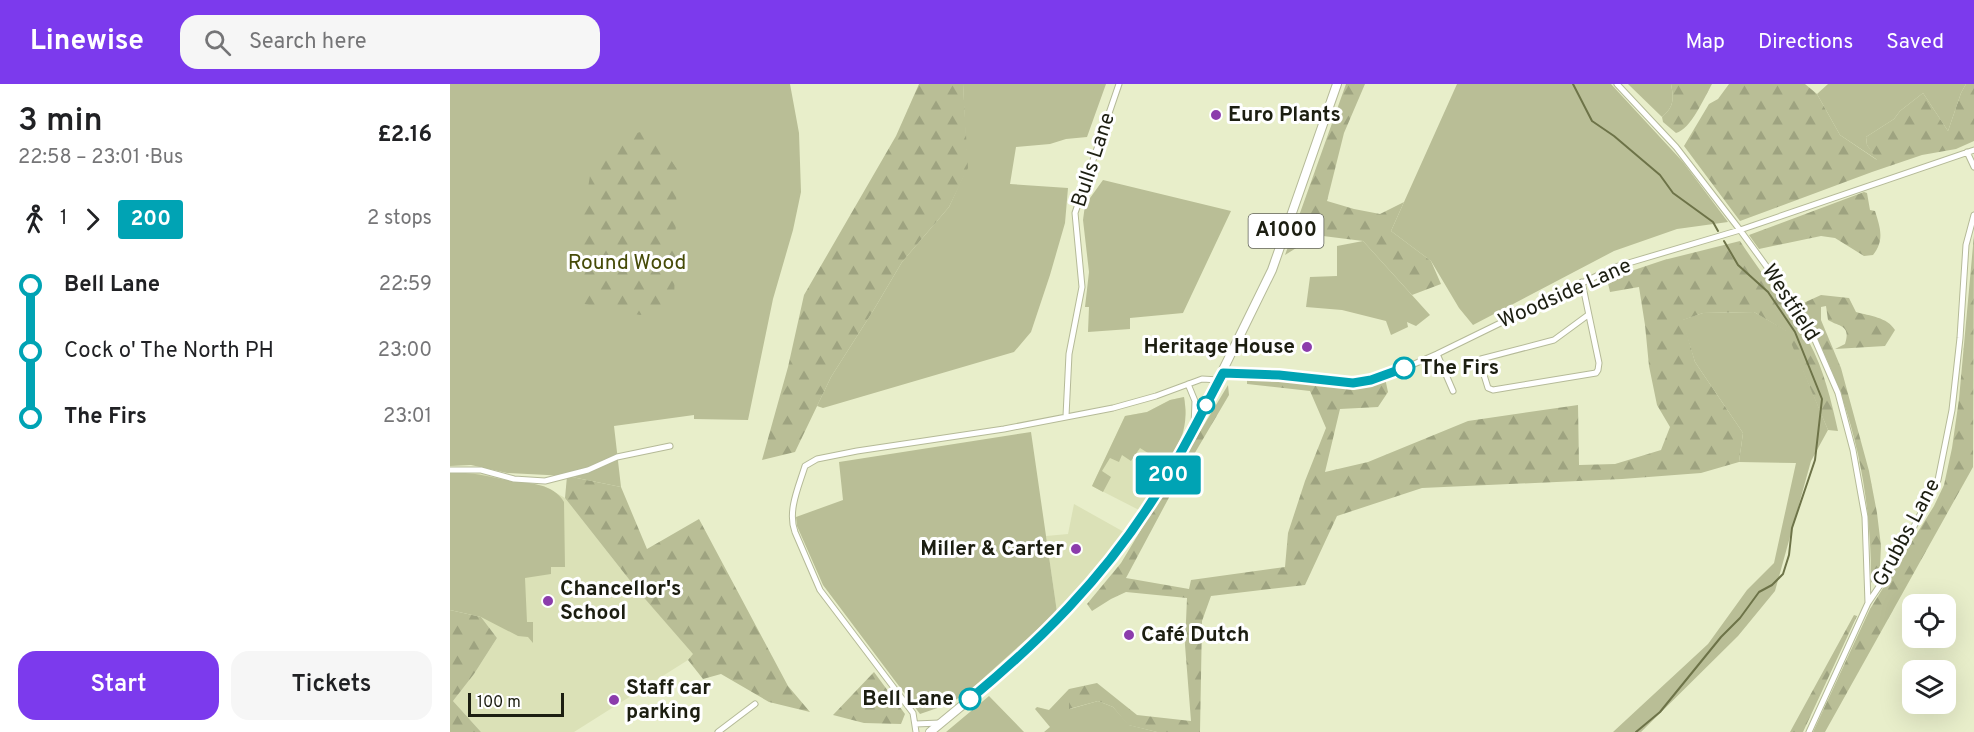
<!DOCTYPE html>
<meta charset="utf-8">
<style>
:root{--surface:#fff;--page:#f6f6f6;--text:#202124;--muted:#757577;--accent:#7c3aed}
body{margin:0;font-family:Overpass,sans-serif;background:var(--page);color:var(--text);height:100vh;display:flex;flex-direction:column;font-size:22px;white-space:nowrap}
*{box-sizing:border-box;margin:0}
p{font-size:20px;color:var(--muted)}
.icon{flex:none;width:33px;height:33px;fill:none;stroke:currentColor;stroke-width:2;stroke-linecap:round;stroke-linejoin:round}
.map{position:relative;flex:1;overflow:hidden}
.panel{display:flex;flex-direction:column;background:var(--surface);width:450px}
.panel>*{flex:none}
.badge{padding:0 12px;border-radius:4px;font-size:21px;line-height:39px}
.tools{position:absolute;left:1452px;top:510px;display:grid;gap:12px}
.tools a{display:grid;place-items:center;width:54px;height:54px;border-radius:12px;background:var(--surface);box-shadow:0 6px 24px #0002;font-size:30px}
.scale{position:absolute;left:18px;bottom:15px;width:96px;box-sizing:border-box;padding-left:6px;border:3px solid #1c1e11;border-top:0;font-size:16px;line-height:21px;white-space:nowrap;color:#1c1e11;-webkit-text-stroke:4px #fff;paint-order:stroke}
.map>.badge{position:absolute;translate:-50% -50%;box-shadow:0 0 0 3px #fff}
.legs{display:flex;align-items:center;gap:9px;height:66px;padding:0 18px;font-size:20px}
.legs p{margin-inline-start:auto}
.head{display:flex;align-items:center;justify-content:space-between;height:102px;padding:0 18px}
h1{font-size:33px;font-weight:600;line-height:45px}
.action{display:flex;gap:12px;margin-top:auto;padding:12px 18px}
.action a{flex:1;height:69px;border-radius:18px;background:var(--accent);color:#fff;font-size:24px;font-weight:600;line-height:69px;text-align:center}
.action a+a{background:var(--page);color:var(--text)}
ul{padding:0 18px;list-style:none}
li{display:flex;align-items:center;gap:21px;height:66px;font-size:22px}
li i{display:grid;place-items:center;width:9px;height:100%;margin:0 8px;background:currentColor}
li i::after{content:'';width:15px;height:15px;margin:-8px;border:4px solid;border-radius:50%;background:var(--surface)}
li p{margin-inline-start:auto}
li:first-child i{background:linear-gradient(#0000 50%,currentColor 0)}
li:last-child i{background:linear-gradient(currentColor 50%,#0000 0)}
header{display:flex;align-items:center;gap:36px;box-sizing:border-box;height:84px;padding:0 30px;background:var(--accent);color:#fff}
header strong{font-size:28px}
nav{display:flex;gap:33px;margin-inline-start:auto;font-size:21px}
.search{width:420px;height:54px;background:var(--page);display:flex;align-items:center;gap:15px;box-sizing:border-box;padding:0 21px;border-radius:18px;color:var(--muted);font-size:22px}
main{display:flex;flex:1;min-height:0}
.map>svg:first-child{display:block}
.built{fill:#dbe1b7}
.green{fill:#b9be96}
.forest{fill:url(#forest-firs)}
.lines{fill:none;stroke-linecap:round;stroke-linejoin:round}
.stream{stroke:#6d7348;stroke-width:2}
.minor-casing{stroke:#b5ba98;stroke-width:7}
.primary-casing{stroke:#b5ba98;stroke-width:10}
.minor{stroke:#fff;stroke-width:5}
.primary{stroke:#fff;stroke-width:8}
.line-1-casing{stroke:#fff;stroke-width:14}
.line-1{stroke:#00a3b4;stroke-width:9}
.poi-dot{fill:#8c3cac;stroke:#fff;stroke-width:2}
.stop-1-dot{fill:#fff;stroke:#00a3b4;stroke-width:3}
.labels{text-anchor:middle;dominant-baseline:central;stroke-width:6;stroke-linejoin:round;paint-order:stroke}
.shield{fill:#fff;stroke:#606258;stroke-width:1.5}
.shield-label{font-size:20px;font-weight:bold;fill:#1c1e11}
.poi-label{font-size:21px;font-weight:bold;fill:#1c1e11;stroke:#fff;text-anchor:start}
.street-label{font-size:21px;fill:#1c1e11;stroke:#fff}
.park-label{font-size:21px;fill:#464b08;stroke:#fff}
.stop-label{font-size:21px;font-weight:bold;fill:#1c1e11;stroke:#fff;text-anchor:start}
</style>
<header>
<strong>Linewise</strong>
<div class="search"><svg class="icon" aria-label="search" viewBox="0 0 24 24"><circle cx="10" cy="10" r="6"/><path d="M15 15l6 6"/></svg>Search here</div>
<nav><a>Map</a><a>Directions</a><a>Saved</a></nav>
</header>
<main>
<section class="panel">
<div class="head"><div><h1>3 min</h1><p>22:58 – 23:01 · Bus</p></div><b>£2.16</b></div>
<div class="legs"><svg class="icon" aria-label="walk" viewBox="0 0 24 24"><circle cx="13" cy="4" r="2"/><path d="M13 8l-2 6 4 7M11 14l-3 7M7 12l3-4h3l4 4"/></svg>1<svg class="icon" aria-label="forward" viewBox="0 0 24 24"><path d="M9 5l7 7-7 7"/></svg><b class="badge" style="background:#00a3b4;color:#fff">200</b><p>2 stops</p></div>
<ul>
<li><i style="color:#00a3b4"></i><b>Bell Lane</b><p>22:59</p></li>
<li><i style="color:#00a3b4"></i><span>Cock o' The North PH</span><p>23:00</p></li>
<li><i style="color:#00a3b4"></i><b>The Firs</b><p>23:01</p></li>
</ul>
<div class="action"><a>Start</a><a>Tickets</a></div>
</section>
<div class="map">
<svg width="1524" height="648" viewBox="0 0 1524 648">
<defs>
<pattern id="forest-firs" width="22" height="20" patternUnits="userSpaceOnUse" patternTransform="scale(1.5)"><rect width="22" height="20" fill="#b9be96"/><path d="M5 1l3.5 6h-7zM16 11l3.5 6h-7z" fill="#9ea380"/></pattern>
</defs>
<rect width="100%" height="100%" fill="#e8eeca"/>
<path class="built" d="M 734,313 L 736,327 L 733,352 L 715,387 L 689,426 L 642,402 L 675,332 L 697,328 L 720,316 Z
M 0,389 L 28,389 L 94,402 L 115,414 L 189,508 L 244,570 L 238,576 L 124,648 L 31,648 L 3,617 L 24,590 L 47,554 L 31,533 Z
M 624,420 L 674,448 L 636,496 L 607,528 L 596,452 L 618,450 Z"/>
<path class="green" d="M 0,0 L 340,0 L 349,49 L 351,108 L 343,146 L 323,215 L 298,336 L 244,335 L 244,331 L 164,342 L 171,403 L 117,392 L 57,389 L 21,381 L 0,382 Z
M 513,0 L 656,0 L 637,53 L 616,55 L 600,60 L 566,63 L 560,100 L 618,104 L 615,139 L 600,191 L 581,248 L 564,268 L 373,324 L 367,322 L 381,293 L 423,227 L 452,178 L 499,123 L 517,84 Z
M 1007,0 L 1161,0 L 1233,78 L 1278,138 L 1227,145 L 1164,167 L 1023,241 L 1009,224 L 981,177 L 941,147 Z
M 1178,0 L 1221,0 C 1224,15 1224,23 1212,33 Z
M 1378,0 L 1516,0 L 1511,9 L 1498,47 L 1473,9 L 1450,27 L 1444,35 L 1416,53 L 1417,61 L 1429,77 L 1390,51 L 1367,10 Z
M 653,96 L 781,127 L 733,229 L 680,234 L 680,245 L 638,248 L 639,223 L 635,223 L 639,188 L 633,136 L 635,121 Z
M 913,157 L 980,231 L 966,242 L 957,238 L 958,243 L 941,251 L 936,237 L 892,226 L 856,223 L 860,193 L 887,192 L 887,162 Z
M 1304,228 L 1337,247 L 1378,346 L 1361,377 L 1325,507 L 1288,552 L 1191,648 L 1163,648 L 1258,560 L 1297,506 L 1324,479 L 1346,379 L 1289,378 L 1293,349 L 1245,278 L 1232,236 L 1253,229 Z
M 734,313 C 739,344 731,355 717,381 L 690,364 L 681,377 L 672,371 L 669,378 L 660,374 L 652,387 L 661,393 L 653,408 L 642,402 L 675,332 L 697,328 L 720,316 Z
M 581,348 L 607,528 L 518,608 L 499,620 L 470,630 L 373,501 L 347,442 L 346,433 L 393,416 L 389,378 Z
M 0,389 C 18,388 33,391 51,395 C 71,399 103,397 114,418 L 115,483 L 101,483 L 101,490 L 75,494 L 77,538 L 83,538 L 83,559 L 78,553 L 68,552 L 31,533 L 0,526 Z
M 619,605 L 620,625 L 648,617 L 663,623 L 679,641 L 707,648 L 594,648 L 600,643 L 585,625 L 587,623 L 599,626 Z
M 539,612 L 574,648 L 496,648 Z"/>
<path class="forest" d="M 469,0 L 513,0 L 518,84 L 499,123 L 452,178 L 423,227 L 381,293 L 345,368 L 312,376 L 338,283 L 354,211 L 446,52 Z
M 896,0 L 915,0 L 894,49 L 877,117 L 904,125 L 930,130 L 954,118 L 941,147 L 981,177 L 991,200 L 962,211 L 913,157 L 873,152 L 859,156 L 835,171 Z
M 1221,0 L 1262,0 C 1254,14 1241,45 1226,49 L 1213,38 L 1212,33 C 1224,23 1224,15 1221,0 Z
M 1279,0 L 1355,0 L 1367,10 L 1390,51 L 1427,76 L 1417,61 L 1416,53 L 1444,35 L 1450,27 L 1473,9 L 1498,47 L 1511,9 L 1516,0 L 1524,0 L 1524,57 L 1506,65 L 1472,71 L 1422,88 L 1290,137 L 1234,62 L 1259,20 L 1268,15 Z
M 200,45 L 227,85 L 224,222 L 190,231 L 129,219 L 130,151 L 142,80 L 164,56 Z
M 1414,108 L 1417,109 L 1420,126 L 1425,127 C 1430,143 1435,156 1423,171 L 1414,172 L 1385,154 L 1371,152 L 1309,165 L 1299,151 Z
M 1524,151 L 1523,383 L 1375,648 L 1363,648 L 1420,525 L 1484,422 L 1494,401 L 1502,364 L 1509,315 Z
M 1290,157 C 1312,191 1339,223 1359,258 C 1374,286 1381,316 1388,347 L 1378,346 L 1336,247 L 1304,228 L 1253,229 L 1233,236 L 1245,278 L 1293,349 L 1289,378 L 1251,389 L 1172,395 L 972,404 L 887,432 L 855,501 L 761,512 L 752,537 L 750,648 L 707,648 L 678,641 L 663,623 L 648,617 L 619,625 L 619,605 L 647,599 L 687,631 L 741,637 L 735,561 L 737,514 L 676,508 L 661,515 L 642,527 L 637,520 L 671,479 L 778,301 L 779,311 L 723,406 L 676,494 L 739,505 L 741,496 L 835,483 L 838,449 L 855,397 L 876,344 L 860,307 L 797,300 L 797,296 L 911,302 L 935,294 L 938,308 L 928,323 L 890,325 L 875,388 L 918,378 L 1018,337 L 1128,321 L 1129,381 L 1165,380 L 1211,366 L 1220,343 L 1207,321 L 1199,282 L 1195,241 L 1189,203 L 1160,208 L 1157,195 L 1214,176 Z
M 1371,211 L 1399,214 L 1406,228 C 1420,232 1437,233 1445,246 L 1435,262 L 1385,265 L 1395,260 C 1401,241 1390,243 1378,236 L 1376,222 L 1371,223 L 1371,236 L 1391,284 L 1419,387 L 1427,429 L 1431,462 L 1430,482 L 1421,499 C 1422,399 1398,295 1342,213 L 1349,221 Z
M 117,392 L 171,403 L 197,465 L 249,435 L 338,602 L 360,628 L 319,618 L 271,590 L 253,595 L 238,576 L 243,570 L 189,508 L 115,414 Z
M 0,526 L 31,533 L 47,554 L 24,590 L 3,617 L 31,648 L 0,648 Z
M 1404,531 L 1407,532 L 1353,648 L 1340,648 Z
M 424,588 L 455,630 L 451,640 L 414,639 L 383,631 Z"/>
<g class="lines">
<path class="stream" d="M 1123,0 L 1142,37 L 1164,52 L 1210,91 L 1223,109 L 1263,138 L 1268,147
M 1186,648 L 1210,628 L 1271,553 L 1290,534 L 1309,508 L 1322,501 L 1333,490 L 1339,471 L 1342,444 L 1365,376 L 1372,315 L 1345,248 L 1318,208 L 1288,181 L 1274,157"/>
<defs>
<path id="minor" d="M 1167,0 L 1226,63 L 1290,146 L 1341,216 L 1361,247 L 1388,309 L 1403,366 L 1415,433 L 1418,519
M 1517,68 L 1524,83
M 1132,198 L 1149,279 L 1148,286 L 1146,289 L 1043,306 L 1038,304 L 1030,278 L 1031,275 L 1104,256 L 1138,231
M 987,270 L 1003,307
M 773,289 L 829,291 L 903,299 L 921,296 L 939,291 L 987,270 L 1165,183 L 1290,146 L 1524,66
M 738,300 L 745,317 L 744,342
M 616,332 L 619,270 L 632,203 L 625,129 L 669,0
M 0,386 L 31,386 L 64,395 L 95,397 L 138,386 L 167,373 L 220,362
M 465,640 L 490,639
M 268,648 L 305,620
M 466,648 L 463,629 L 370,506 L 345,448 C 337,427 349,402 355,382 L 367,375 L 407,367 L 554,345 L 663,324 L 706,312 L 752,295 L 769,296
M 1359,648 L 1418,519 L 1445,479 L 1488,396 L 1502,326 L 1510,254 L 1516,161 L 1524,131"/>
<path id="primary" d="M 480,648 L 555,586 L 619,525 L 664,471 L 702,418 L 744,345 L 822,186 L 887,0"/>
</defs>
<use href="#minor" class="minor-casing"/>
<use href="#primary" class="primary-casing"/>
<use href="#minor" class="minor"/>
<use href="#primary" class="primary"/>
</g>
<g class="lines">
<defs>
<path id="line-1" d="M 520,615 C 590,557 653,494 702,417 C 729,376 750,332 773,289 L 829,291 L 903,299 L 921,296 L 954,284"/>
</defs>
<use href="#line-1" class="line-1-casing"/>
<use href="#line-1" class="line-1"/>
</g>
<g class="poi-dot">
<circle cx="766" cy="31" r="6"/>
<circle cx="857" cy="263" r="6"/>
<circle cx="626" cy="465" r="6"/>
<circle cx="98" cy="517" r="6"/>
<circle cx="679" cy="551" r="6"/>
<circle cx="164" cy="616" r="6"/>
</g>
<g class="stop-1-dot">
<circle cx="954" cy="284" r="10"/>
<circle cx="756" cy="321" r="8"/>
<circle cx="520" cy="615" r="10"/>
</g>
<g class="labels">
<rect class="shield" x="798.5" y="130" width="75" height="34" rx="4.5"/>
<g class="shield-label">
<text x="836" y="147">A1000</text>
</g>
<g class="poi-label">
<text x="778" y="31">Euro Plants</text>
<text x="845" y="263" text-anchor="end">Heritage House</text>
<text x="614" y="465" text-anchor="end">Miller &amp; Carter</text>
<text x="110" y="505">Chancellor's<tspan x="110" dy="24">School</tspan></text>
<text x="691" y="551">Café Dutch</text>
<text x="176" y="604">Staff car<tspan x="176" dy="24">parking</tspan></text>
</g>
<g class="street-label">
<text transform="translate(644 76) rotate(-72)">Bulls Lane</text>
<text transform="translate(1115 210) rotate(-24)">Woodside Lane</text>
<text transform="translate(1340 219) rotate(57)">Westfield</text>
<text transform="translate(1457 449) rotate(-62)">Grubbs Lane</text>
</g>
<g class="park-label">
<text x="177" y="179">Round Wood</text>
</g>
<g class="stop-label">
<text x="970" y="284">The Firs</text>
<text x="504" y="615" text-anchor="end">Bell Lane</text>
</g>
</g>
</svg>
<div class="tools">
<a><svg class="icon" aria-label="locate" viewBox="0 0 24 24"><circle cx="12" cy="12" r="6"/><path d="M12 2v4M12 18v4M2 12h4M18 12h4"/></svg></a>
<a><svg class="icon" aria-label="layers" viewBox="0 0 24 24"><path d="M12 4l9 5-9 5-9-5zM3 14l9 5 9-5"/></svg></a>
</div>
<div class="scale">100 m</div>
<b class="badge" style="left:718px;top:391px;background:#00a3b4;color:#fff">200</b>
</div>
</main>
